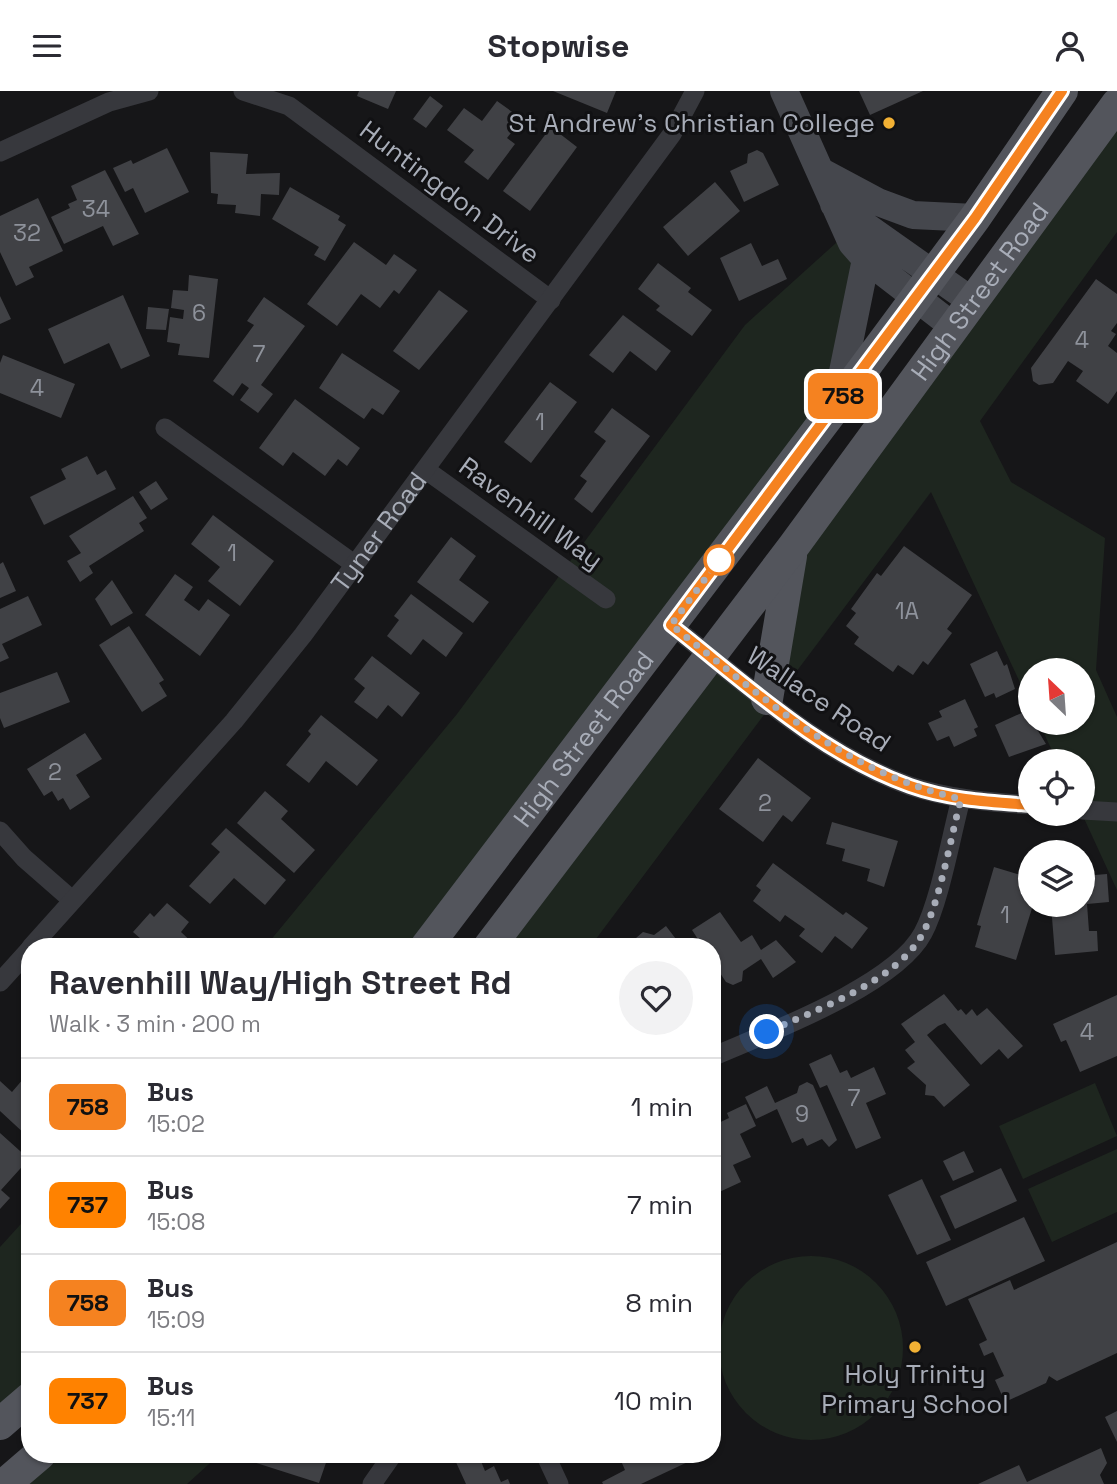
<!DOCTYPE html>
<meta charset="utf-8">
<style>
:root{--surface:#fff;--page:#f2f2f3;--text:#2b2b33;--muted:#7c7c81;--line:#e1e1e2}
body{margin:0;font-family:"Space Grotesk",sans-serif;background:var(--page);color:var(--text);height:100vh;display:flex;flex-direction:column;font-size:26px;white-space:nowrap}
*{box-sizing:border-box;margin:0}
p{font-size:23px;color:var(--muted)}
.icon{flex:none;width:38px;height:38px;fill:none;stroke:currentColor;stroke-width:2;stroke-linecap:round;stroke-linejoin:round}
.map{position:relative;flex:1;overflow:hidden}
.details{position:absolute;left:21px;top:847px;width:700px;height:525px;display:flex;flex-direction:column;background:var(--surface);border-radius:28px;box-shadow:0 2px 5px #0004}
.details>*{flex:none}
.badge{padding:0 14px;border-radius:10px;font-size:24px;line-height:46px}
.needle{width:46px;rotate:335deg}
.controls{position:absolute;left:1018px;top:567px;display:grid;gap:14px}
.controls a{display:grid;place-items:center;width:77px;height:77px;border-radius:50%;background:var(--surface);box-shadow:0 2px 5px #0004;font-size:35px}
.you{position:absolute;width:35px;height:35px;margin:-18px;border:5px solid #fff;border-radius:50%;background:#1a73e8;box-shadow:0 0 0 10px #1a73e833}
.map>.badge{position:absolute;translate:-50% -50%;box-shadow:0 0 0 4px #fff}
.round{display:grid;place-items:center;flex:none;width:74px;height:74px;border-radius:37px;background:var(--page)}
.headline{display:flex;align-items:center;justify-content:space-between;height:119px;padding:0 28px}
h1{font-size:33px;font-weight:600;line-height:52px}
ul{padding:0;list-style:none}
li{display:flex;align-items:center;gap:21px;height:98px;padding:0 28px;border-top:2px solid var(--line)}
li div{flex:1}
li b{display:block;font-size:26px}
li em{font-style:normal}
li .badge{min-width:77px;font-weight:700;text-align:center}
header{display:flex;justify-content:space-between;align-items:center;height:91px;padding:0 28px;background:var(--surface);font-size:32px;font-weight:600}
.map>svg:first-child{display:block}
.green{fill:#1e261f}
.building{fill:#404145}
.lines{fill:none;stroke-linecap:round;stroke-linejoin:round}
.minor{stroke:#37383d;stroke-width:19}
.secondary{stroke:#45474d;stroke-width:28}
.primary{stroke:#53555c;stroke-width:32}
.line-casing{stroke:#fff;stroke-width:16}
.line{stroke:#f58220;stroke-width:10}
.walk{stroke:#a8adb8;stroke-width:7;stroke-dasharray:0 12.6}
.poi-dot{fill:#f2b134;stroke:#111113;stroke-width:2.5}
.stop-dot{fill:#fff;stroke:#f58220;stroke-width:3.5}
.labels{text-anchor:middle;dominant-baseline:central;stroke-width:6;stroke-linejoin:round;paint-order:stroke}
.number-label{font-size:23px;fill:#8e929b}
.poi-label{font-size:26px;fill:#a8adb8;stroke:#111113;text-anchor:end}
.street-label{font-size:26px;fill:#a8adb8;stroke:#111113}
</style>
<header><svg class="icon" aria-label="menu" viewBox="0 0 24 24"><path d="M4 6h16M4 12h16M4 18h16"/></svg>Stopwise<svg class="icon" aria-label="person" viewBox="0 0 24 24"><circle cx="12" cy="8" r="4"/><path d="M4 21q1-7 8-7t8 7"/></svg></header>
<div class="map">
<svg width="1117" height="1393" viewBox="0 0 1117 1393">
<rect width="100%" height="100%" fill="#161618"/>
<path class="green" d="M 1117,13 L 1117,141 L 980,330 L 1011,391 L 1105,447 L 1096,579 L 1117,626 L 1117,799 L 1082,723 L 1083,670 L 1057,670 L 1039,632 L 1083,632 L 1083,579 L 1031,579 L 1031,615 L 931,401 L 590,856 L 489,856 L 709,564 L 767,608 L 793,456 Z
M 847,142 L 866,168 L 836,315 L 426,856 L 265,856 L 457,623 L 745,234 Z
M 1095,992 L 1117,1045 L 1023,1088 L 999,1035 Z
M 1117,1058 L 1117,1121 L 1052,1151 L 1028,1098 Z
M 30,1123 L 30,1307 L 0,1333 L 0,1156 Z
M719 1257a92 92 0 1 1 184 0a92 92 0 1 1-184 0Z
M 40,1363 L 220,1363 L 187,1393 L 5,1393 Z"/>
<path class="building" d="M 359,0 L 396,0 L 388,18 L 357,5 Z
M 553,0 L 616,0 L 607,22 Z
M 859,0 L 923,0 L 870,24 Z
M 430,5 L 443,15 L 426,37 L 413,28 Z
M 497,10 L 522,28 L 507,47 L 515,53 L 488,89 L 464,71 L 474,59 L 447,39 L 464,17 L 482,30 Z
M 551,36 L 577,56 L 530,120 L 503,100 Z
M 167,57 L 189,101 L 145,122 L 133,97 L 125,101 L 113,77 L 131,69 L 133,73 Z
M 757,59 L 763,62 L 779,94 L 744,111 L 730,80 L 747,72 L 748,63 Z
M 210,61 L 248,63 L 246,83 L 280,82 L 279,104 L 261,103 L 260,125 L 235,122 L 236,114 L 217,113 L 218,103 L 211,102 Z
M 105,79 L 139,143 L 113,155 L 103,135 L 64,153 L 51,126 L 70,117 L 68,113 L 77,109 L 71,95 Z
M 715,91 L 740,120 L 688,165 L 663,136 Z
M 290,96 L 340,125 L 338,129 L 346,134 L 325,170 L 314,164 L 319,156 L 272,128 Z
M 38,107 L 63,160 L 29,176 L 34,186 L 16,195 L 0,161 L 0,125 Z
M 354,151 L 386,174 L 394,163 L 417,179 L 399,203 L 394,199 L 380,217 L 361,203 L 337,235 L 307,213 Z
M 751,152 L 762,175 L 778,168 L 787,188 L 739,210 L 720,167 Z
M 658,172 L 691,197 L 688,201 L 712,219 L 692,245 L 656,219 L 660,215 L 638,198 Z
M 189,184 L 218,188 L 209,267 L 178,264 L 180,253 L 167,251 L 170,226 L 183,228 L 184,219 L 171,217 L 173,199 L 188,200 Z
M 1096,188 L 1117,203 L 1117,232 L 1111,240 L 1116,243 L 1108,255 L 1117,262 L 1117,300 L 1108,313 L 1076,290 L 1083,280 L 1068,270 L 1053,292 L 1039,294 L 1033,290 L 1031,277 Z
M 439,199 L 468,220 L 419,279 L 393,260 Z
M 123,204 L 150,265 L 121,278 L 109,252 L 64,273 L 48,238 Z
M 0,205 L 11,228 L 0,233 Z
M 264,206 L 305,235 L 261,294 L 273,303 L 258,322 L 240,309 L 249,297 L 242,292 L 233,305 L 213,290 L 254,234 L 247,230 Z
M 148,216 L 169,218 L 166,239 L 146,238 Z
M 623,224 L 671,260 L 656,280 L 630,260 L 613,282 L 589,264 Z
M 342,262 L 400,300 L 383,324 L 372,317 L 364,328 L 319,297 Z
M 3,264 L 75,293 L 61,327 L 0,302 L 0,272 Z
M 550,291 L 577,311 L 531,372 L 504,351 Z
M 295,308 L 360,357 L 347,375 L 338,368 L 325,385 L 293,361 L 283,375 L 259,357 Z
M 612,317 L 650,345 L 592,422 L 574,408 L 587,390 L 580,385 L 606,350 L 594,341 Z
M 87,365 L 97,384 L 106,379 L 116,398 L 44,434 L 30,406 L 66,388 L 61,378 Z
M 156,390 L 168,408 L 151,419 L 139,401 Z
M 133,405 L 147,427 L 139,432 L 144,440 L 89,475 L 93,482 L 80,491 L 67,470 L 81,462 L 69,445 Z
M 213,424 L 274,470 L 240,515 L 208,490 L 220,476 L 191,453 Z
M 451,446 L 476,465 L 459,489 L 489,511 L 473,532 L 417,491 Z
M 904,455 L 972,504 L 947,538 L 952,542 L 928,574 L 923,570 L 913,584 L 898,574 L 893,581 L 854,553 L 859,546 L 846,535 L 856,522 L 851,518 L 877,482 L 881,485 Z
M 3,471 L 16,500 L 0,507 L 0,473 Z
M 175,483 L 193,496 L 184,509 L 199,520 L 208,508 L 230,524 L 200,565 L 145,524 Z
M 112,489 L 133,522 L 111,535 L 95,508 Z
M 411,503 L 463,542 L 446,566 L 423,548 L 411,564 L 387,545 L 399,529 L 394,525 Z
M 28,505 L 42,534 L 2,553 L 9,567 L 0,571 L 0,518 Z
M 129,535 L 164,589 L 159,592 L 167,605 L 142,621 L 99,554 Z
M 997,560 L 1004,575 L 1007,573 L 1015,598 L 996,607 L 994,602 L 985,606 L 970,573 Z
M 372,565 L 420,602 L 402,626 L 388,614 L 377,628 L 354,611 L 365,597 L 354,588 Z
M 57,581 L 70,611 L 4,637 L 0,627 L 0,602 Z
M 965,608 L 978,636 L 974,638 L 977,645 L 954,656 L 949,645 L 937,650 L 928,632 L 942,626 L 939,620 Z
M 1026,620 L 1046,653 L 1009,666 L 995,634 Z
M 321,624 L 378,669 L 357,695 L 326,670 L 309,692 L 286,674 L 311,643 L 308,640 Z
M 85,642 L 102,668 L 76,684 L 90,706 L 70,719 L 63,707 L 58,710 L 52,700 L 44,705 L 27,678 Z
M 758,667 L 811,707 L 792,731 L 783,724 L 763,751 L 719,718 Z
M 265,700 L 288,720 L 281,728 L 315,759 L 294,782 L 237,732 Z
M 832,731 L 898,750 L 884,796 L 867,790 L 870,778 L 842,770 L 845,758 L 826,753 Z
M 226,737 L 286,789 L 265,814 L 234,787 L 210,813 L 189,795 L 220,761 L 211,753 Z
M 773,772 L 843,824 L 846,821 L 868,837 L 852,858 L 835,845 L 822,862 L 799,845 L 805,838 L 785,824 L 780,831 L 753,810 L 761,799 L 756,795 Z
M 994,776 L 1031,787 L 1033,814 L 1016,869 L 975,856 L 981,835 L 977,834 Z
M 1107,783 L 1109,811 L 1087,813 L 1089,840 L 1097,840 L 1098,860 L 1055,864 L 1051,814 L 1083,814 L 1083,785 Z
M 167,812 L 189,831 L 181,841 L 197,856 L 150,856 L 133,841 L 150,822 L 154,826 Z
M 720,821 L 741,851 L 752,844 L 761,859 L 776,849 L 796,871 L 773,887 L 761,868 L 743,880 L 742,890 L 733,894 L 726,891 L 712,870 L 712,856 L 703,856 L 692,839 Z
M 666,835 L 682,856 L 635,854 L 636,847 L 643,841 L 654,844 Z
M 944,903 L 958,920 L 961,918 L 966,924 L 972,918 L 977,925 L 987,917 L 1023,955 L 1008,968 L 999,958 L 981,974 L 945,932 L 938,935 L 927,944 L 970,994 L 944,1016 L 934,1005 L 925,1004 L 926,994 L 907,977 L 915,971 L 905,959 L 915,951 L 901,933 Z
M 1117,904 L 1117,965 L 1080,981 L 1066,949 L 1061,951 L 1053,933 Z
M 831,963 L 840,982 L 847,979 L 851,987 L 874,976 L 886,1003 L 866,1012 L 881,1047 L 856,1058 L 827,994 L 820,997 L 809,973 Z
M 30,980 L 30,1042 L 27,1045 L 0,1020 L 0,990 L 12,1001 Z
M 807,991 L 813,994 L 837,1049 L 829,1056 L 822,1048 L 807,1055 L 803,1047 L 792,1052 L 777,1018 L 756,1028 L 745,1006 L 767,995 L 775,1012 L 797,1002 L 799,995 Z
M 746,1013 L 756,1035 L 740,1043 L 751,1066 L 733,1074 L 741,1091 L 715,1103 L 712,1097 L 712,1035 L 729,1027 L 727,1022 Z
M 0,1042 L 29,1068 L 1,1099 L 10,1107 L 0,1118 Z
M 964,1060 L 974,1081 L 953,1090 L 943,1070 Z
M 1001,1077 L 1017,1110 L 955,1138 L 940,1105 Z
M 922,1088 L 951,1149 L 917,1164 L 888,1104 Z
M 1024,1126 L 1045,1170 L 946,1215 L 926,1171 Z
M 1117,1151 L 1117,1262 L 1057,1290 L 1049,1285 L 1046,1292 L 1005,1311 L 995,1289 L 1004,1285 L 993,1261 L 984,1265 L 979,1253 L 987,1249 L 968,1208 L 1010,1189 L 1014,1199 Z
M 1117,1320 L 1117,1351 L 1105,1326 Z
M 1101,1357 L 1107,1372 L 1100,1384 L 1104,1393 L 978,1393 L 1019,1374 L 1027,1391 Z
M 255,1363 L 329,1363 L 319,1392 L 253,1371 Z
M 467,1363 L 478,1363 L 485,1380 L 494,1375 L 501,1391 L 508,1388 L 510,1393 L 466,1393 L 455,1369 Z
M 618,1363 L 690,1363 L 692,1369 L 641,1393 L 603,1393 L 602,1391 L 625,1379 Z"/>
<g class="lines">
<g class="minor">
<path d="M 243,0 L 289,15 L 551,209"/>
<path d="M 0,61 L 109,11 L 149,0"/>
<path d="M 165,337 L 354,473"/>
<path d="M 426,379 L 606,508"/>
<path d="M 671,534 C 745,592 820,663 910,695 C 949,708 990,711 1031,714"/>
<path d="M 1083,719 L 1117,721"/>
<path d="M 0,740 L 24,767 L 72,809"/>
<path id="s1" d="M 31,856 L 234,630 L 303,544 L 672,43 L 695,0"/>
<path d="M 0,891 L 30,858"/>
<path d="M 712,966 C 767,942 895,895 923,842 C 940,810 951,745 961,708"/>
<path d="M 545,1363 L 559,1393"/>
<path d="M 372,1393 L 393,1363"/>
</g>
<path class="secondary" d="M 784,0 L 852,152 L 866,168 L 954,236
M 820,80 L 878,111 L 913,124 L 975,127
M 834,113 L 973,211
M 836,315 L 866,168"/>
<g class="primary">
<path d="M 767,608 L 791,465"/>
<path id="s2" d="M 426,856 L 836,315 L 975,127 L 1062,0"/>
<path id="s3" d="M 489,856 L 793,456 L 1117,13"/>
<path d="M 0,1333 L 30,1307"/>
<path d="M 5,1393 L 40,1363"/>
</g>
</g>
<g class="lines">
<defs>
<path id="line" d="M 1031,714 C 990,711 949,709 910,695 C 820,663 745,592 671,534 L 975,127 L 1062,0"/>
</defs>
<use href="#line" class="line-casing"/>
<use href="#line" class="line"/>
<path class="walk" d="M 719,469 L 671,534 C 765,607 842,681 961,708 C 951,745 940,810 923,842 C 897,891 815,919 767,941"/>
</g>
<g class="poi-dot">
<circle cx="889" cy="32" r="7"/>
<circle cx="915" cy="1256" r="7"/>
</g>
<circle class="stop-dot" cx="719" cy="469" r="14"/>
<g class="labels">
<g class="number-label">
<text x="96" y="118">34</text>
<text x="27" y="142">32</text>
<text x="199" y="222">6</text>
<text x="1082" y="249">4</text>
<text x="259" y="263">7</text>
<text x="37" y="297">4</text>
<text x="540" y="331">1</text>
<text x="232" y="462">1</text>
<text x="907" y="520">1A</text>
<text x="55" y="681">2</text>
<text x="765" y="712">2</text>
<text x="1005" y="824">1</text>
<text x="1087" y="941">4</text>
<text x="854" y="1007">7</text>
<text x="802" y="1023">9</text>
</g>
<g class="poi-label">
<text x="875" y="32">St Andrew's Christian College</text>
<text x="915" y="1283" text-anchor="middle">Holy Trinity<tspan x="915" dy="30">Primary School</tspan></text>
</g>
<g class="street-label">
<text transform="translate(450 101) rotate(37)">Huntingdon Drive</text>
<text stroke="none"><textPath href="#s3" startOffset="819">High Street Road</textPath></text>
<text transform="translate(531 422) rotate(36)">Ravenhill Way</text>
<text stroke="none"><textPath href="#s1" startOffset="542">Tyner Road</textPath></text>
<text transform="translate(819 608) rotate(34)">Wallace Road</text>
<text stroke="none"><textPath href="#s2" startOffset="261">High Street Road</textPath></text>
</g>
</g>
</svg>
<div class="controls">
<a><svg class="needle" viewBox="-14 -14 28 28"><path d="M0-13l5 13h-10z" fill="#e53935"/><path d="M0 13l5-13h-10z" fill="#7c7c81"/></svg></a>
<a><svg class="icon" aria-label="locate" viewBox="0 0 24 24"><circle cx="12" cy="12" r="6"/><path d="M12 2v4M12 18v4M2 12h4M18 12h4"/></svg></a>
<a><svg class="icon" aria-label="layers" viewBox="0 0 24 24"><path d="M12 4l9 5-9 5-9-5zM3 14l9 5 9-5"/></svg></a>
</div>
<div class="you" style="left:767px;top:941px"></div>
<b class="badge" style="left:843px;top:305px;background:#f58220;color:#111">758</b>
<section class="details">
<div class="headline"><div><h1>Ravenhill Way/High Street Rd</h1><p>Walk · 3 min · 200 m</p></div><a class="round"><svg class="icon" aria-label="heart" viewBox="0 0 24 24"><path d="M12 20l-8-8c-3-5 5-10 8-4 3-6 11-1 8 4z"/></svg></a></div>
<ul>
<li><span class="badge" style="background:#f58220;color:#111">758</span><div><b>Bus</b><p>15:02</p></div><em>1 min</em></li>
<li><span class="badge" style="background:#ff8200;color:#111">737</span><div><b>Bus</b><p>15:08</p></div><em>7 min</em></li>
<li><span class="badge" style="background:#f58220;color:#111">758</span><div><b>Bus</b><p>15:09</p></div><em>8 min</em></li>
<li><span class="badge" style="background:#ff8200;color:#111">737</span><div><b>Bus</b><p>15:11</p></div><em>10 min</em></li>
</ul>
</section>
</div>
